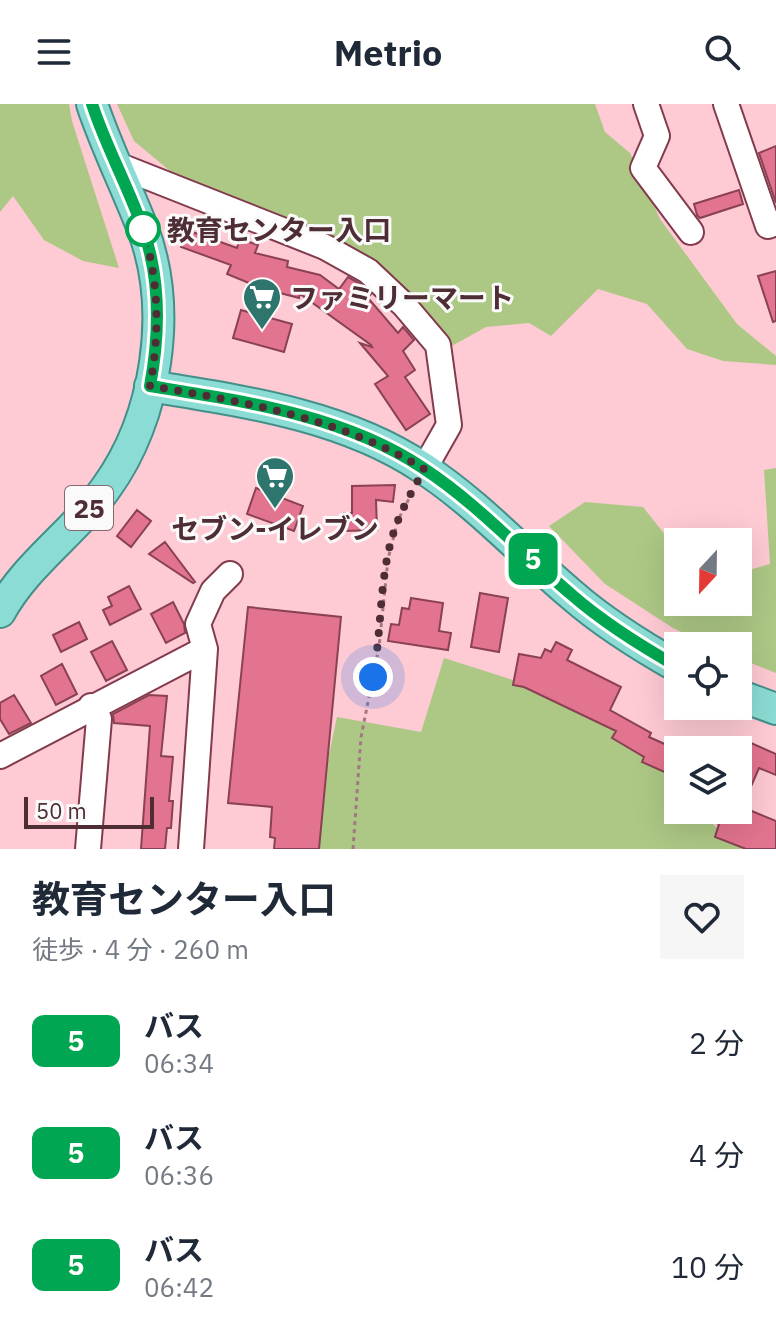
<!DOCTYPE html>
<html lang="ja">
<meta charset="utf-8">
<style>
:root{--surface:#fff;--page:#f6f6f7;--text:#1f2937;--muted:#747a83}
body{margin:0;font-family:"IBM Plex Sans","Noto Sans JP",sans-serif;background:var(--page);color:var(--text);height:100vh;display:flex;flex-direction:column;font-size:30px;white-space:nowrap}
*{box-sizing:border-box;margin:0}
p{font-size:26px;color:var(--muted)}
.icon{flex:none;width:44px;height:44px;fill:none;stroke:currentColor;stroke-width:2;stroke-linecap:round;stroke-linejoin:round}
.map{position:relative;height:745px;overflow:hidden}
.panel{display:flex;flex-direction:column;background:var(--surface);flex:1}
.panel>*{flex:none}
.badge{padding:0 16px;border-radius:12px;font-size:28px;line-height:52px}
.needle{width:52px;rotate:202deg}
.buttons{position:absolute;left:664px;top:424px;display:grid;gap:16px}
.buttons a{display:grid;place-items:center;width:88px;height:88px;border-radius:0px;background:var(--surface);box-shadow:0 8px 32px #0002;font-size:40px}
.scale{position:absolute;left:24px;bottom:20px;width:130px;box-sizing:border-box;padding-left:8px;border:4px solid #4f2d35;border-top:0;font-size:22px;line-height:28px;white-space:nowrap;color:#4f2d35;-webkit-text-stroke:6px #fafafa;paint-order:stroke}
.you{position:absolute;width:40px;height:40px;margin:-20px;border:6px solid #fff;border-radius:50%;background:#1a73e8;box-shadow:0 0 0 12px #1a73e833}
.map>.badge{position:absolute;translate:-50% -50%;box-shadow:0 0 0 4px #fff}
.round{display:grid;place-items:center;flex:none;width:84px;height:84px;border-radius:0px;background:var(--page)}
.headline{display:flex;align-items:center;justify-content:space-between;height:136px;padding:0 32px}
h1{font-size:38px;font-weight:700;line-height:60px}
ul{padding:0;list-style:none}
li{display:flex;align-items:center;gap:24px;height:112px;padding:0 32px}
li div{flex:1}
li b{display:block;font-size:30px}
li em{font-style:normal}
li .badge{min-width:88px;font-weight:700;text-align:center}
header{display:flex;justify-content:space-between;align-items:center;height:104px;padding:0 32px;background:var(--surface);font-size:36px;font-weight:700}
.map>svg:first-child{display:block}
.green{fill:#adc885}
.building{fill:#e3748f;stroke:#894153;stroke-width:2}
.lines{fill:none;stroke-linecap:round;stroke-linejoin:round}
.minor-casing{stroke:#823a4d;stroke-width:28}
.major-casing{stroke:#438f8a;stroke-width:34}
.path{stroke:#a37881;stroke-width:3;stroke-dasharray:4 4;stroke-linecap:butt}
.minor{stroke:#fff;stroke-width:24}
.major{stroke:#8bdcd4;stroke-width:30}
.line-casing{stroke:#fff;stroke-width:18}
.line{stroke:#00a651;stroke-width:12}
.walk{stroke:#4f2d35;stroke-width:8;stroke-dasharray:0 14.4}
.stop-dot{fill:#fff;stroke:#00a651;stroke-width:4}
.labels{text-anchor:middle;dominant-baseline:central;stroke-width:6;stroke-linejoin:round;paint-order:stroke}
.shield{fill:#fafafa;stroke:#826a70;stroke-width:2}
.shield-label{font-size:26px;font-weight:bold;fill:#4f2d35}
.stop-label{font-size:28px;font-weight:bold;fill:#4f2d35;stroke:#fafafa;text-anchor:start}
.poi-label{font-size:28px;font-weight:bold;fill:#4f2d35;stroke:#fafafa;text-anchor:start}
</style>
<header><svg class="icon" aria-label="menu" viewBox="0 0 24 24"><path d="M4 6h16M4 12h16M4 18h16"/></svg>Metrio<svg class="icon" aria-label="search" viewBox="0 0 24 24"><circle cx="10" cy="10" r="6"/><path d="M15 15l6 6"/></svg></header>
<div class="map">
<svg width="776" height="745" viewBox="0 0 776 745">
<rect width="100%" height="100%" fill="#fecad3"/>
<path class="green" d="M 0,0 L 69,0 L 72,17 L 119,164 L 83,157 L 44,136 L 13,92 L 0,108 Z
M 117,0 L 595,0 L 605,28 L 630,49 L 660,115 L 737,220 L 776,252 L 776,261 L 723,257 L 687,245 L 647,200 L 598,185 L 551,232 L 529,219 L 486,223 L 450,243 L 400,186 L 181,76 L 134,37 Z
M 776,364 L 776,569 L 738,554 L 738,542 L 711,542 L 673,524 L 605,480 L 549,422 L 585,398 L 643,403 L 678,447 L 678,498 L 738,498 L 738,469 L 770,460 L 764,366 Z
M 444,554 L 582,598 L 644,642 L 678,684 L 678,706 L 696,706 L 742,745 L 312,745 L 311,736 L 337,613 L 421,628 Z"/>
<path class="building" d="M 776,42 L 776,99 L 759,49 Z
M 739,86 L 743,100 L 700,114 L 697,111 L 694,100 Z
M 187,126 L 237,144 L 240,135 L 258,141 L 255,149 L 288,157 L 287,163 L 320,171 L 339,185 L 348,173 L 359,179 L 371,190 L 368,194 L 398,229 L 403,223 L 414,236 L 403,247 L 415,266 L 405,273 L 430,310 L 406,326 L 375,280 L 388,272 L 360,239 L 372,243 L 371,241 L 300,190 L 299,194 L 261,184 L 227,170 L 231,161 L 181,143 Z
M 776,167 L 776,217 L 773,218 L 758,172 Z
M 241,206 L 292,220 L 284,248 L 233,234 Z
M 395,381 L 393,398 L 376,396 L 377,426 L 344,427 L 344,409 L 352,409 L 352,382 Z
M 256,384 L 303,402 L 294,427 L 247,410 Z
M 137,406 L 151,417 L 131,443 L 117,432 Z
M 165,438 L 195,478 L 193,479 L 149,450 Z
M 129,482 L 141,505 L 110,521 L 103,506 L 112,502 L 108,493 Z
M 480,489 L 508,494 L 499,548 L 471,543 Z
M 411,494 L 443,499 L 439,527 L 451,529 L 448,546 L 388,537 L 391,520 L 399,521 L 402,504 L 409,505 Z
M 173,498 L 184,520 L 185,529 L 166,539 L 151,510 Z
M 248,503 L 341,513 L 319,745 L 274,745 L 275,734 L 270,733 L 272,703 L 228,699 Z
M 79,518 L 87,535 L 61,548 L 53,531 Z
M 112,537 L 127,566 L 106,577 L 91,548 Z
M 556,538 L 572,546 L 567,556 L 621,583 L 610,606 L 651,629 L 649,633 L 678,646 L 678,674 L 642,658 L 644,653 L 612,634 L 616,627 L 524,583 L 513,581 L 519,550 L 541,554 L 545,545 L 551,548 Z
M 62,560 L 77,590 L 56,601 L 41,572 Z
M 14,591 L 31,619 L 9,630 L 0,615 L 0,599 Z
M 149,591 L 167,592 L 161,652 L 173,653 L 169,697 L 173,697 L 171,724 L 167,724 L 165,745 L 141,745 L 150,622 L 114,619 L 113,610 Z
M 751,639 L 776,650 L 776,671 L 759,664 L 742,703 L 776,717 L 776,745 L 746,745 L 715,733 L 719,720 L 686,706 L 738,706 L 738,641 L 749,645 Z"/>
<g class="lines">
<defs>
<path id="minor" d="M 646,0 L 657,32 L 643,64 L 691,128
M 726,0 L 768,122 L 776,119
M 115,60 L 325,143 L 368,167 L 404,201 L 438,241 L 449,321 L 424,365
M 0,652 L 205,545
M 88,745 L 99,615 L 91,602
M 191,745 L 205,545 L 198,520 L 213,487 L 230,470"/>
<path id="major" d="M 150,282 C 242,297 344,311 423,364 C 478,400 522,449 572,491 C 604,519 641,542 678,563
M 0,508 C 26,460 75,428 106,384 C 157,314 174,205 142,123 C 126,82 106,42 92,0
M 738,591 L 776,605"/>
</defs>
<use href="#minor" class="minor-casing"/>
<use href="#major" class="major-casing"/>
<path class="path" d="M 353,745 L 361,633 L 379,543 L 388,455 L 398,416 L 414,385"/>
<use href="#minor" class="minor"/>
<use href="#major" class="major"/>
</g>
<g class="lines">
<defs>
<path id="line" d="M 92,0 C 106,43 128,82 143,125 C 161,176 160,229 150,282 C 242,297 344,311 423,364 C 478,400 522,449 572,491 C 604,519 641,542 678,563"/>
</defs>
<use href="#line" class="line-casing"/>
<use href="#line" class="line"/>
<path class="walk" d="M 143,125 C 159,178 160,228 150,282 C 245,298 340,314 424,365 C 416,381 406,397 399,414 C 378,463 383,522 373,573"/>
</g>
<defs>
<symbol id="supermarket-pin" viewBox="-11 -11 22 30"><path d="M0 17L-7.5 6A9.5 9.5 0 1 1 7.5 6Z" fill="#2d756d" stroke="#fafafa"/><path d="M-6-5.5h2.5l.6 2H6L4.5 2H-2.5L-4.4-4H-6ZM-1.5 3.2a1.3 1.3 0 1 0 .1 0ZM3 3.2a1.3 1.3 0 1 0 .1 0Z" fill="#fff"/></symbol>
</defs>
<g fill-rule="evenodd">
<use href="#supermarket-pin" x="240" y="171" width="44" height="60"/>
<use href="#supermarket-pin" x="253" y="350" width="44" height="60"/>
</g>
<circle class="stop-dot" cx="143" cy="125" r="16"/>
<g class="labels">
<rect class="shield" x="65" y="382" width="48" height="44" rx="6"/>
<g class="shield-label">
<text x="89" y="404">25</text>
</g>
<g class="stop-label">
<text x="167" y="125">教育センター入口</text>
</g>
<g class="poi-label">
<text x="290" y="193">ファミリーマート</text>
<text x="275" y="424" text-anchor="middle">セブン-イレブン</text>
</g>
</g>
</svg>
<div class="buttons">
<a><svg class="needle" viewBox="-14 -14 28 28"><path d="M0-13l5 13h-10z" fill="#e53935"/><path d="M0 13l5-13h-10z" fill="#747a83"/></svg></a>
<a><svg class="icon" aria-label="locate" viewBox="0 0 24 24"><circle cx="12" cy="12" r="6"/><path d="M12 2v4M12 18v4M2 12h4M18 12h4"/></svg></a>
<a><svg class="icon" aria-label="layers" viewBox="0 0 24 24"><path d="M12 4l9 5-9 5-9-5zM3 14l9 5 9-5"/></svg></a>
</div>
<div class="scale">50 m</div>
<div class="you" style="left:373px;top:573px"></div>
<b class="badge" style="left:533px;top:455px;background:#00a651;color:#fff">5</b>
</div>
<section class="panel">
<div class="headline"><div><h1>教育センター入口</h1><p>徒歩 · 4 分 · 260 m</p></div><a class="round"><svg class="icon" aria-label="heart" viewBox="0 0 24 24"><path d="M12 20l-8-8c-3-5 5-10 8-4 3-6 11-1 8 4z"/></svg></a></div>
<ul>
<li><span class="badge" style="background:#00a651;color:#fff">5</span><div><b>バス</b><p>06:34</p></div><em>2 分</em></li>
<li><span class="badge" style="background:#00a651;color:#fff">5</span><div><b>バス</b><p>06:36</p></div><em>4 分</em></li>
<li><span class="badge" style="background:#00a651;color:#fff">5</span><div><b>バス</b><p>06:42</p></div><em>10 分</em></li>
</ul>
</section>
